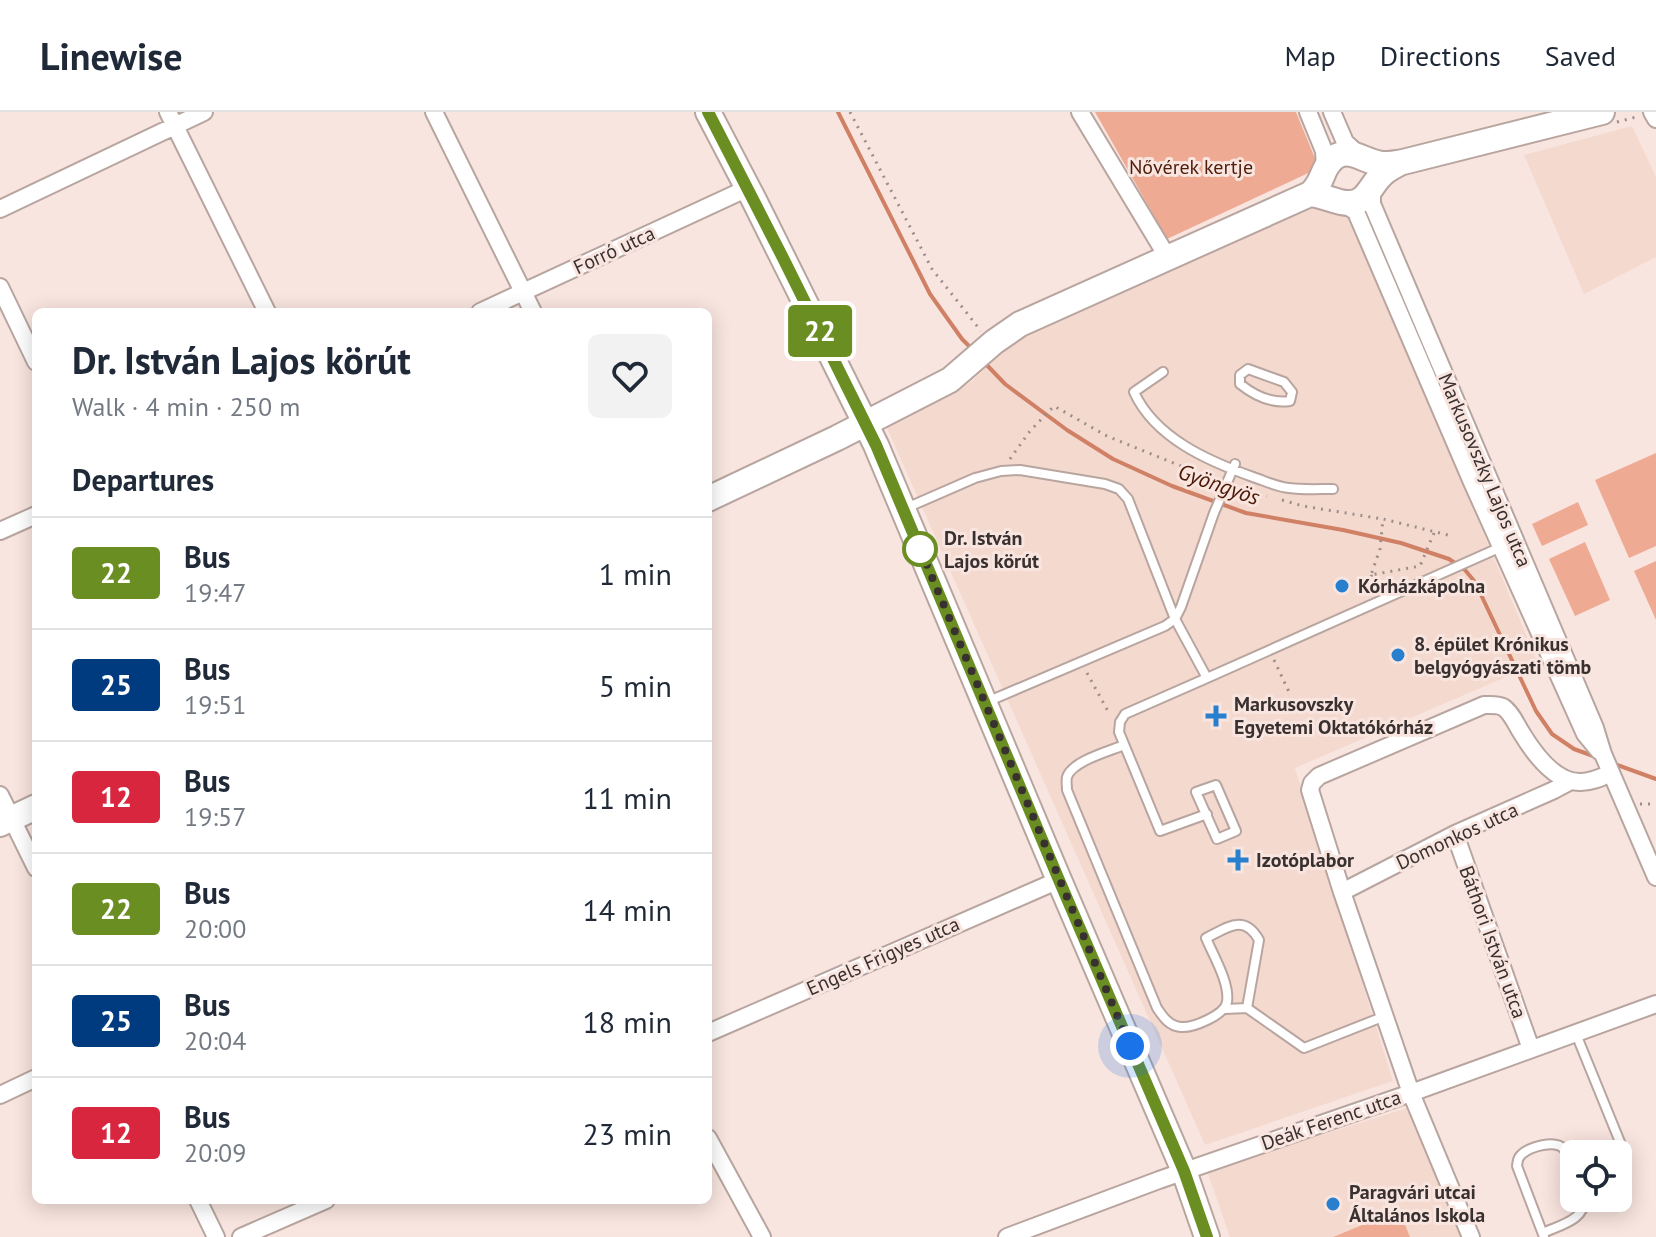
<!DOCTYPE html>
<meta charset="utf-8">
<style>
:root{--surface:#fff;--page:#f2f2f3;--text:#1f2937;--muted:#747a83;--line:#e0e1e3}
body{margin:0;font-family:"PT Sans",sans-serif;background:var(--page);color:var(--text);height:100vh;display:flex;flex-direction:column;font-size:30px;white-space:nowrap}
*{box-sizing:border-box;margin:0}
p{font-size:26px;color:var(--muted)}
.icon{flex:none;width:44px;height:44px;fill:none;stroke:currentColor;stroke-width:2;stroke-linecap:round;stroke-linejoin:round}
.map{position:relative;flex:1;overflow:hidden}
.panel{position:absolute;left:32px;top:196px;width:680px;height:896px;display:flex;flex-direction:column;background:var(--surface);border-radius:12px;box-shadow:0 4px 20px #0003}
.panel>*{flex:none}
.badge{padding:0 16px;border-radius:6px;font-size:28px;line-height:52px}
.fabs{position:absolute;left:1560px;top:1028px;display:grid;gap:16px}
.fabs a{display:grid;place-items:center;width:72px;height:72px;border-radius:12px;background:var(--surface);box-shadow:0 4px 20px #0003;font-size:40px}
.you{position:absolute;width:40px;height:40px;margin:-20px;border:6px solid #fff;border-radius:50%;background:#1a73e8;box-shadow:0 0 0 12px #1a73e833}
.map>.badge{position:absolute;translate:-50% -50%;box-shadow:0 0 0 4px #fff}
h2{padding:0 40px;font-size:30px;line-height:72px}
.round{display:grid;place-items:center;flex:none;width:84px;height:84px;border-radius:12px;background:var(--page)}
.overview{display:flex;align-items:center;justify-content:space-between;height:136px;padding:0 40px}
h1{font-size:38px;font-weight:700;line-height:60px}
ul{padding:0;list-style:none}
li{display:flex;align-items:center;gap:24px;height:112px;padding:0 40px;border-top:2px solid var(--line)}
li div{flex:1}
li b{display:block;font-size:30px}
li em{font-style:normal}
li .badge{min-width:88px;font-weight:700;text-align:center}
header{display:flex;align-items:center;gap:48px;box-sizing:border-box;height:112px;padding:0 40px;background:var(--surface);border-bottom:2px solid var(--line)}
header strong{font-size:38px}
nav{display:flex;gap:44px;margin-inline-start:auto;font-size:28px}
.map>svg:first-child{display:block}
.built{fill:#f4d9cf}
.green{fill:#efaa93}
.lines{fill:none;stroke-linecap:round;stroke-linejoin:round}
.stream{stroke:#d08065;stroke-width:4}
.lane-casing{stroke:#b8a59f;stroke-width:12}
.street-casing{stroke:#b8a59f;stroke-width:20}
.secondary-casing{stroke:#b8a59f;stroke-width:28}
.path{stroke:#9c8e8a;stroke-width:3;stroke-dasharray:2 6;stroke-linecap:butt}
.lane{stroke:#fff;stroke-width:8}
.street{stroke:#fff;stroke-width:16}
.secondary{stroke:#fff;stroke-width:24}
.line-casing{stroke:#fff;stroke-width:18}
.line{stroke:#6b8e23;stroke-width:12}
.walk{stroke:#39312f;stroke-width:8;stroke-dasharray:0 14.4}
.stop-dot{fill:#fff;stroke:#6b8e23;stroke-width:4}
.poi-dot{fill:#287fcd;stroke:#f9e5df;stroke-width:3}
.labels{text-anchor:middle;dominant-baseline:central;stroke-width:6;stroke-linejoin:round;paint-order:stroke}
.park-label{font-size:20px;fill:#4f1c09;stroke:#f9e5df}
.street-label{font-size:20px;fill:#39312f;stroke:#f9e5df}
.stop-label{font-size:20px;font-weight:bold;fill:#39312f;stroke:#f9e5df;text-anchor:start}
.poi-label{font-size:20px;font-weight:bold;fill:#39312f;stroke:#f9e5df;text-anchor:start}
.water-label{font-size:22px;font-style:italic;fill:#4a1805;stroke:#f9e5df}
</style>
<header>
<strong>Linewise</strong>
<nav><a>Map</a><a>Directions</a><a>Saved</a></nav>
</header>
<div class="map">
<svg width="1656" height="1125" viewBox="0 0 1656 1125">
<rect width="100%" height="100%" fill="#f9e5df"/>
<path class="built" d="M 1632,14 L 1656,65 L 1656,145 L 1584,182 L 1524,43 Z
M 1307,97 L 1330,97 L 1352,109 L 1538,551 L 1295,656 L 1393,969 L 1205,1033 L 887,316 L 971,270 L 1014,228 Z
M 1407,996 L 1461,1125 L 1230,1125 L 1207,1059 Z"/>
<path class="green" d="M 1095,0 L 1296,0 L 1319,56 L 1167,127 Z
M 1656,341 L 1656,434 L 1629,446 L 1595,368 Z
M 1578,390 L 1588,413 L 1542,434 L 1532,412 Z
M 1585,430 L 1610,488 L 1575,504 L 1549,447 Z
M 1656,449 L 1656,508 L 1634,459 Z
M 1399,1098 L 1410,1125 L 1333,1125 Z"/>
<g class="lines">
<path class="stream" d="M 838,0 L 930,182 L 962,227 L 972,237
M 983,249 L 1005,272 L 1067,318 L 1113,347 L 1172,374 L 1246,401 L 1343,418 L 1401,431 L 1449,447 L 1465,458 L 1475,470 L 1536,599 L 1552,622 L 1574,637 L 1596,645
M 1612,651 L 1656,667"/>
<defs>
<path id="lane" d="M 1248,257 L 1284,270 L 1292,280 L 1290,289 C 1271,292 1255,284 1240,272 L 1240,263 Z
M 1163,260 L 1134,280 C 1155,326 1208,349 1253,365 C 1265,369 1277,375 1289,376 C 1303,378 1319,377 1333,377
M 904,397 L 975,366 L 1001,359 L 1020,358 L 1105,372 L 1119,377 L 1128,387 L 1175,507 L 1207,566 L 1501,435
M 989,589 L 1165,514 L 1175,507 L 1181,495 L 1214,401 L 1235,352
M 1124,633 C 1110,639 1072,649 1067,665 C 1066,669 1067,673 1067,678 L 1157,896 C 1163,905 1169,914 1181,915 C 1193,916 1225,903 1227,890 C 1230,871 1213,843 1206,826 C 1227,816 1244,801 1259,828 L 1247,896
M 1216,673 L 1236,719 L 1217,727 L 1196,680 Z
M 1207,702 L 1160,719 L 1119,620 L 1120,610 L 1125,602 L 1207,566
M 1225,897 L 1247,896 L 1304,936 L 1385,904
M 1576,922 L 1620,1030
M 1543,1121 C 1560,1113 1586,1108 1584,1086
M 1544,1125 L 1517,1054 C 1518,1049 1517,1046 1522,1042 C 1530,1035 1555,1027 1564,1037 C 1569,1043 1571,1054 1574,1061"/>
<path id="street" d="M 168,0 L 267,200
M 434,0 L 533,200
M 1080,0 L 1168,146
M 1308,0 L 1324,39 L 1325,56
M 1332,0 L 1345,30 L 1360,44
M 1652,0 L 1656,7
M 1372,73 L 1372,92 L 1595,616 L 1603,642 L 1656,765
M 1343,91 L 1356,100 L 1472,370 L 1585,622 L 1599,639
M 0,97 L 204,0
M 0,175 L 36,250
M 480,200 L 748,76
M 0,419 L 36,403
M 0,683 L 36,756
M 1455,722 L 1531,937
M 1342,780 L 1455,722 L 1554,678 L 1571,669
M 708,921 L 1059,768
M 0,983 L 36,966
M 708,1026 L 762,1125
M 198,1088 L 216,1125
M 241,1125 L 326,1088
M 1007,1125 L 1159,1068 L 1411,981 L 1656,892
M 1471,1125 L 1411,981 L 1342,780 L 1310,678 L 1312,671 L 1319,664 L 1484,593 C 1490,593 1497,592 1503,595 C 1511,600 1516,612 1521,620 C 1533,640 1555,671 1581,670 C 1592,670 1602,665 1611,661"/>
<path id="secondary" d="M 708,0 L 754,88 L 876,333 L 1059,768 L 1184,1059 L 1207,1125
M 1310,82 C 1324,83 1336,91 1348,91 C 1368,92 1371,70 1385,60 C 1390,56 1396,53 1402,50
M 708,387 L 837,326 L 950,268 L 994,230 L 1020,212 L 1310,82 C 1323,71 1321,60 1330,50 C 1347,30 1365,52 1384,52 C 1390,52 1397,51 1403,50 L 1602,0
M 0,712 L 36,695"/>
</defs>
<use href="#lane" class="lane-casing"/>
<use href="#street" class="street-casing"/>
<use href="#secondary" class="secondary-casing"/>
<path class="path" d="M 850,0 L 932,157 L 981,219
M 1617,10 L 1636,5
M 1010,347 L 1030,319 L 1054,294 L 1107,324 L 1218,369
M 1236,375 L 1267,384
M 1282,388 L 1303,394 L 1383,407
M 1434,421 L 1420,454 L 1371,463 L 1380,437 L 1383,407 L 1452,424
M 1371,463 L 1377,478
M 1274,548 L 1290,582
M 1087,561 L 1110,603
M 1640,692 L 1656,692"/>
<use href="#lane" class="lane"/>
<use href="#street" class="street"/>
<use href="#secondary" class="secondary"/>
</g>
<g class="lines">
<defs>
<path id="line" d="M 708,0 L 782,144 L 876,333 L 1059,768 L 1184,1059 L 1207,1125"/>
</defs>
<use href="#line" class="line-casing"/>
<use href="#line" class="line"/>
<path class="walk" d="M 920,437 L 915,425 L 1130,934"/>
</g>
<circle class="stop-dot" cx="920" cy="437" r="16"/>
<g class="poi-dot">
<circle cx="1342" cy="474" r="8"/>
<circle cx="1398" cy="543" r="8"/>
<path d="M1212 592h8v8h8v8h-8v8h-8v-8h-8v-8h8z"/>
<path d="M1234 736h8v8h8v8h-8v8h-8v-8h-8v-8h8z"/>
<circle cx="1333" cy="1092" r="8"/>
</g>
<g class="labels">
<g class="park-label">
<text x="1191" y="55">Nővérek kertje</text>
</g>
<g class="street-label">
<text transform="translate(614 138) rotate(-25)">Forró utca</text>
<text transform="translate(1485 358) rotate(67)">Markusovszky Lajos utca</text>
<text transform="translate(1457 724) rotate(-25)">Domonkos utca</text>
<text transform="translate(1493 830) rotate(70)">Báthori István utca</text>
<text transform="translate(883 844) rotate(-24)">Engels Frigyes utca</text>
<text transform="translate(1331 1008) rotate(-19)">Deák Ferenc utca</text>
</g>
<g class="stop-label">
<text x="944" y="426">Dr. István<tspan x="944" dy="23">Lajos körút</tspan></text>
</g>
<g class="poi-label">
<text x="1358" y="474">Kórházkápolna</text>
<text x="1414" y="532">8. épület Krónikus<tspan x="1414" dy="23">belgyógyászati tömb</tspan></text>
<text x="1234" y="592">Markusovszky<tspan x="1234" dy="23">Egyetemi Oktatókórház</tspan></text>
<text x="1256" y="748">Izotóplabor</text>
<text x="1349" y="1080">Paragvári utcai<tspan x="1349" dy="23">Általános Iskola</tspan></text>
</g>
<g class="water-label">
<text transform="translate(1219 372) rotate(19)">Gyöngyös</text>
</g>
</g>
</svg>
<div class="fabs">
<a><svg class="icon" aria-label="locate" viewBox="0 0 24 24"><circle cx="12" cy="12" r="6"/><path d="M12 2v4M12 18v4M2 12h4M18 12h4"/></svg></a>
</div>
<div class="you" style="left:1130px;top:934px"></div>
<b class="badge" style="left:820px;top:219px;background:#6b8e23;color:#fff">22</b>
<section class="panel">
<div class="overview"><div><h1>Dr. István Lajos körút</h1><p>Walk · 4 min · 250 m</p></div><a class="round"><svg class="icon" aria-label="heart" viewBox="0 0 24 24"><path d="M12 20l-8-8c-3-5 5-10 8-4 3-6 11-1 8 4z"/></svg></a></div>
<h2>Departures</h2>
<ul>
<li><span class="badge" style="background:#6b8e23;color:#fff">22</span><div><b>Bus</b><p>19:47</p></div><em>1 min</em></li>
<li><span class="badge" style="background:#003b80;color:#fff">25</span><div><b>Bus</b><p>19:51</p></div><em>5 min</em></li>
<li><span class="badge" style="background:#d7263d;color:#fff">12</span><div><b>Bus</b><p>19:57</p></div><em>11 min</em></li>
<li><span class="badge" style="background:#6b8e23;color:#fff">22</span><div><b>Bus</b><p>20:00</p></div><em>14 min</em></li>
<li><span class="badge" style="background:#003b80;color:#fff">25</span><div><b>Bus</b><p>20:04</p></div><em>18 min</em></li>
<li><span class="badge" style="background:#d7263d;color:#fff">12</span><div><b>Bus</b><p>20:09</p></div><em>23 min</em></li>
</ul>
</section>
</div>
